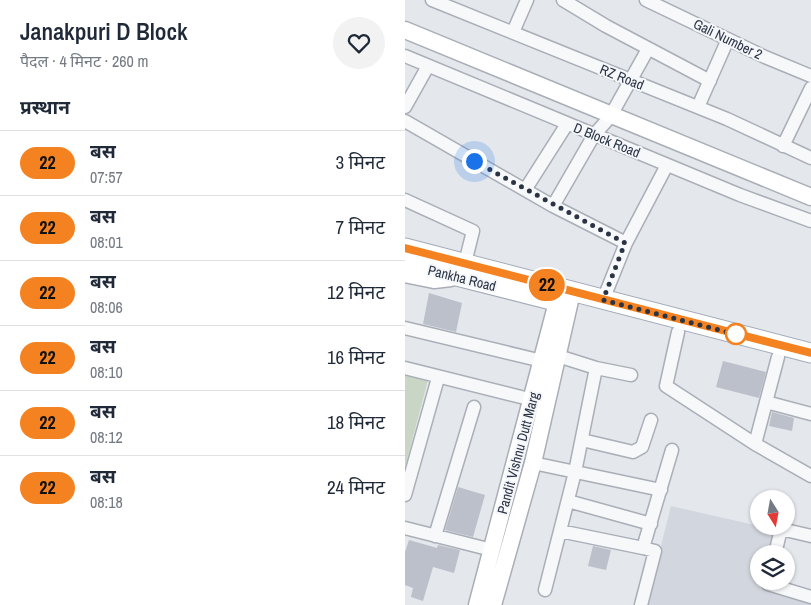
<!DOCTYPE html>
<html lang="hi">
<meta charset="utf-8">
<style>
:root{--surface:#fff;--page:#f2f2f3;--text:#1f2937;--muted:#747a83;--line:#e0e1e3}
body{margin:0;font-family:"Archivo Narrow","Noto Sans Devanagari",sans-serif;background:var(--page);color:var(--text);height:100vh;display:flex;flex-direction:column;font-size:19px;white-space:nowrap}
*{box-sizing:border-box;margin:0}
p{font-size:16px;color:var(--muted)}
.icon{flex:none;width:28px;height:28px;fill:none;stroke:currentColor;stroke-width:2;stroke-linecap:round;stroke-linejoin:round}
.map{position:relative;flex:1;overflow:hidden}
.panel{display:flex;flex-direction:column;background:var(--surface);width:405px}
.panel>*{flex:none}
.badge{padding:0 10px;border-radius:16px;font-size:18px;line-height:32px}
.needle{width:32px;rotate:169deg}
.controls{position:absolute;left:345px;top:490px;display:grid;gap:10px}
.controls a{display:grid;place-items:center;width:45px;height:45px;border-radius:50%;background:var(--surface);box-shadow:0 1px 4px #0004;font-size:25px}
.you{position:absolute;width:25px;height:25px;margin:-12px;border:4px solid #fff;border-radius:50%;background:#1a73e8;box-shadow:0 0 0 8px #1a73e833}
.map>.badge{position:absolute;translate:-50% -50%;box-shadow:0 0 0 2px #fff}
h2{padding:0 20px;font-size:19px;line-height:45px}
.round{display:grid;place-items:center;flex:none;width:52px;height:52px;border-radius:26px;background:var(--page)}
.summary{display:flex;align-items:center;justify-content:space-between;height:85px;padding:0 20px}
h1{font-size:24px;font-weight:600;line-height:38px}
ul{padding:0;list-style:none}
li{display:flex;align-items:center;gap:15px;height:65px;padding:0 20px;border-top:1px solid var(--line)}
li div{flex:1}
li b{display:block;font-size:19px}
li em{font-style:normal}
li .badge{min-width:55px;font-weight:700;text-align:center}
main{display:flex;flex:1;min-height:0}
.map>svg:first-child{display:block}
.built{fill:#d2d6de}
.green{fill:#c9d6c5}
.building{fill:#bbc0ca}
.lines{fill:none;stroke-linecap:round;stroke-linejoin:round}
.street-casing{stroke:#a9aeb7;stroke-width:15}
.secondary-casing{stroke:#a9aeb7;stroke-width:19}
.primary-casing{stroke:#a3abb8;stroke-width:21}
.street{stroke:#f7f8fa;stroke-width:12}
.secondary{stroke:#fff;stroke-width:16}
.primary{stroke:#fff;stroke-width:19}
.line-casing{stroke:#fff;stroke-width:11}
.line{stroke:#f58220;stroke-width:8}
.walk{stroke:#2b3445;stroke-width:5;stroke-dasharray:0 9}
.stop-dot{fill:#fff;stroke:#f58220;stroke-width:2.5}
.labels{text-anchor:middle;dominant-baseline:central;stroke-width:4;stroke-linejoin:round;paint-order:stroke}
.street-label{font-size:14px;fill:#2b3445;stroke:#f4f6f9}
</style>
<main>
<section class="panel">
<div class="summary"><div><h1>Janakpuri D Block</h1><p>पैदल · 4 मिनट · 260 m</p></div><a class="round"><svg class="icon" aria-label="heart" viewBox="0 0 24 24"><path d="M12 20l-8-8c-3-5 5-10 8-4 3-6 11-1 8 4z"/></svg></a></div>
<h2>प्रस्थान</h2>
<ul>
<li><span class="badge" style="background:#f58220;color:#111">22</span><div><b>बस</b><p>07:57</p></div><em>3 मिनट</em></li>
<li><span class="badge" style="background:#f58220;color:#111">22</span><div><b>बस</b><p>08:01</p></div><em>7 मिनट</em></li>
<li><span class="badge" style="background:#f58220;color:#111">22</span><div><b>बस</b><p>08:06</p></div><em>12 मिनट</em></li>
<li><span class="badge" style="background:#f58220;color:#111">22</span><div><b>बस</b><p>08:10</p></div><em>16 मिनट</em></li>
<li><span class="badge" style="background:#f58220;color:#111">22</span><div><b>बस</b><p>08:12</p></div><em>18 मिनट</em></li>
<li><span class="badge" style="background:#f58220;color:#111">22</span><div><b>बस</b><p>08:18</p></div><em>24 मिनट</em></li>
</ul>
</section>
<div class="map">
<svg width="406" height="605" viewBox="0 0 406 605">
<rect width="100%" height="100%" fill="#e4e7ec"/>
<path class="built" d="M 266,506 L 371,530 L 365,554 L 354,554 L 354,581 L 358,581 L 356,589 L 406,601 L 406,605 L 241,605 Z"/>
<path class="green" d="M 0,374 L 23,380 L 0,467 Z"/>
<path class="building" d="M 24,293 L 57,303 L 51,332 L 18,324 Z
M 318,361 L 361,372 L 354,398 L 311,387 Z
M 367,412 L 389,418 L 387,431 L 364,426 Z
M 53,487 L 80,495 L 68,537 L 40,530 Z
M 4,540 L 32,548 L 33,545 L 55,550 L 49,573 L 28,567 L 18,601 L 6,597 L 8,588 L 0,585 L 0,552 Z
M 188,546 L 206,550 L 201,570 L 183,566 Z"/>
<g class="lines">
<defs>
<path id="street" d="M 27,0 L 322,119 L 406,158
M 158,0 L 201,26 L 305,81
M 241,0 L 360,57 L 406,76
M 108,32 L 122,0
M 0,56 L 335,195 L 406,221
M 0,107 L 23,66
M 293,107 L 323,39
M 0,121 L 148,206 L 221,243
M 378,146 L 406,88
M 120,190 L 162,124
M 0,200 L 68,231 L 60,263
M 148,206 L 189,135 L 205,117 L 243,49
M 198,300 L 221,243 L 262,165
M 0,328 L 137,361
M 273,332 L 261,386 L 350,444 L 406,476
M 153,356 L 191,368 L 226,375
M 0,368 L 128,400
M 361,402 L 406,414
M 177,440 L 228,452 L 237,447 L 246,420
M 350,444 L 373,357
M 128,463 L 256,490
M 0,495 L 33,378
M 163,501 L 246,524
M 0,528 L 87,550
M 155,531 L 238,548
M 30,536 L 69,407
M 370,554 L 376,529 L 406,536
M 363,581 L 363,584 L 406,597
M 140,590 L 170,472 L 191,368
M 236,605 L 250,551 L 238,548 L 267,450"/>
<path id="secondary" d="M 0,30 L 406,197
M 0,274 L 29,280 L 46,278
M 72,605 L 155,291
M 88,605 L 128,463 L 167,292"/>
<path id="primary" d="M 0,248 L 406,353
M 0,263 L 162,304"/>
</defs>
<use href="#street" class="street-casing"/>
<use href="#secondary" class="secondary-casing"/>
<use href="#primary" class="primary-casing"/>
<use href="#street" class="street"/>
<use href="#secondary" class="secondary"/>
<use href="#primary" class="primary"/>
</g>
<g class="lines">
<defs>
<path id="line" d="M 0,248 L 406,353"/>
</defs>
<use href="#line" class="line-casing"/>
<use href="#line" class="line"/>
<path class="walk" d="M 69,161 L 220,243 L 198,300 L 338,336 L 331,334"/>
</g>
<circle class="stop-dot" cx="331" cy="334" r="10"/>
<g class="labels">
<g class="street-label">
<text transform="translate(323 39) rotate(26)">Gali Number 2</text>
<text transform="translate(217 77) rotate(22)">RZ Road</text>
<text transform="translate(202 140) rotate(22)">D Block Road</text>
<text transform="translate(57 278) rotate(14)">Pankha Road</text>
<text transform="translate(113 453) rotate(-75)">Pandit Vishnu Dutt Marg</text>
</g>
</g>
</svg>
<div class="controls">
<a><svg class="needle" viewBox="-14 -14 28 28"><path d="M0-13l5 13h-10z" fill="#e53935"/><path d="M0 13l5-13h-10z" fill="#747a83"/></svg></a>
<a><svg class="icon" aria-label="layers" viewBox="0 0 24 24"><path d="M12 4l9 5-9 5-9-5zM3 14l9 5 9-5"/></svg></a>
</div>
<div class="you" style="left:69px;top:161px"></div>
<b class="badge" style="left:142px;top:285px;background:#f58220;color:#111">22</b>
</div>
</main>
